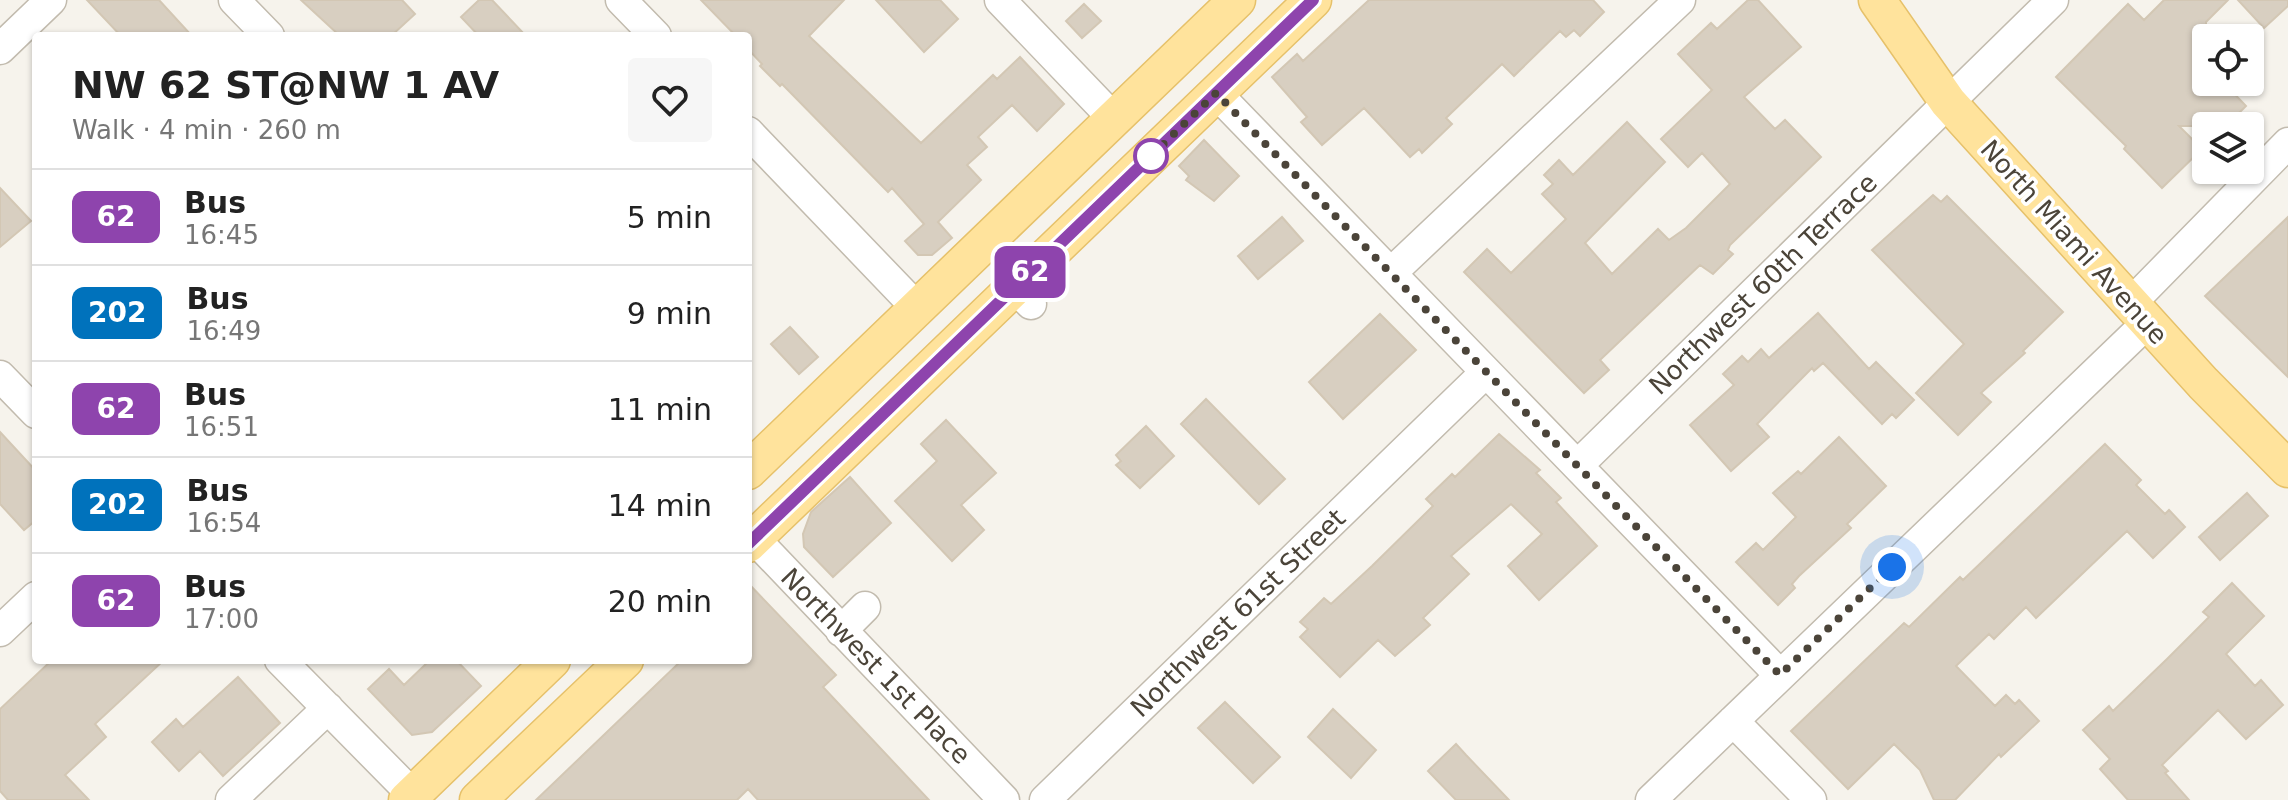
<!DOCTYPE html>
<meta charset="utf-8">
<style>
:root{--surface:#fff;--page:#f6f6f6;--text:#222;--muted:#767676;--line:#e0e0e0}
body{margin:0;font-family:"DejaVu Sans",sans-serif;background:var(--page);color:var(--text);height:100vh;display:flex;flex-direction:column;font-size:30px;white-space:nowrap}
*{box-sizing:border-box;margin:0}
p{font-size:26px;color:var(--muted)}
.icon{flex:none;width:44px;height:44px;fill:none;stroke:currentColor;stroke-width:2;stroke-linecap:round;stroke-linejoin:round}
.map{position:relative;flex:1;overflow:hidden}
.drawer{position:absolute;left:32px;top:32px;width:720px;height:632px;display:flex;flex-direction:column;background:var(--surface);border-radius:8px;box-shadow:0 2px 6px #0004}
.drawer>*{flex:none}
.badge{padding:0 16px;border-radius:12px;font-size:28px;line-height:52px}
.buttons{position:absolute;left:2192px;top:24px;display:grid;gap:16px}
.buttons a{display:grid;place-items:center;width:72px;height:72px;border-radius:8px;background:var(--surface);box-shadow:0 2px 6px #0004;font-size:40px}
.you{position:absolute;width:40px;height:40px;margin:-20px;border:6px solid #fff;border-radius:50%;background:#1a73e8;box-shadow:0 0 0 12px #1a73e833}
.map>.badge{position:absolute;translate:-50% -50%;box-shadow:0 0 0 4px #fff}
.round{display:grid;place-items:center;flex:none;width:84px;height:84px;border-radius:8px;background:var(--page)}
.head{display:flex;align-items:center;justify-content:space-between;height:136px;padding:0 40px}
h1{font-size:38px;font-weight:700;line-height:60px}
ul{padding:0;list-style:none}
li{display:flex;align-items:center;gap:24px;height:96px;padding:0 40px;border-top:2px solid var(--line)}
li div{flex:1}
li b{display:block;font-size:30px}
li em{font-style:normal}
li .badge{min-width:88px;font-weight:700;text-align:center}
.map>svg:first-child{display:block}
.building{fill:#d8cfc1;stroke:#d3c7b4;stroke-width:2}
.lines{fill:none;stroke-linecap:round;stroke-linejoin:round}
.minor-casing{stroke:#c2bbae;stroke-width:33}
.major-casing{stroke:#e6c16a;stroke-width:39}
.minor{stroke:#fff;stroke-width:30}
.major{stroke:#ffe39c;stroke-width:36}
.line-casing{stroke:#fff;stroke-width:18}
.line{stroke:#8e44ad;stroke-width:12}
.walk{stroke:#4b4439;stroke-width:8;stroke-dasharray:0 14.4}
.stop-dot{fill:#fff;stroke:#8e44ad;stroke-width:4}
.labels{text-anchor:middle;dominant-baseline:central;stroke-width:7;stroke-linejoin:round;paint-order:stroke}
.street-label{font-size:26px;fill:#4b4439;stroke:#fff}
</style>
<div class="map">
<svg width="2288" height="800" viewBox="0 0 2288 800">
<rect width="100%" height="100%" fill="#f6f3ec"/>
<path class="building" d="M 87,0 L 159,0 L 192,36 L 121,36 Z
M 301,0 L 402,0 L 415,14 L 391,36 L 340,36 Z
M 479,0 L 492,0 L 526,36 L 479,36 L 461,17 Z
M 701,0 L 844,0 L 809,36 L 921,143 L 993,75 L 997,79 L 1020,57 L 1064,104 L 1037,131 L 1012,105 L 978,137 L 987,147 L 967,165 L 981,180 L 938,222 L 952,238 L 932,255 L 918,255 L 905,241 L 924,224 L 892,188 L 888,192 L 782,84 L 780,86 L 760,66 L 762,64 L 748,49 L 748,36 L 736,36 Z
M 876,0 L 940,0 L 958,19 L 924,52 Z
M 1369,0 L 1593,0 L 1604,12 L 1580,36 L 1574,30 L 1566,37 L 1560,31 L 1514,76 L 1502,64 L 1446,118 L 1452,124 L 1422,153 L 1419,149 L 1410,157 L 1364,108 L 1322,145 L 1301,122 L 1307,117 L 1272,77 L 1297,54 L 1303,61 Z
M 1748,0 L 1758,0 L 1801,47 L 1744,97 L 1775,129 L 1785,120 L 1821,157 L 1730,245 L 1728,250 L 1733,254 L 1713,274 L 1700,265 L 1600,360 L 1609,370 L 1584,393 L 1464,272 L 1487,249 L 1511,273 L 1566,219 L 1542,194 L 1553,184 L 1544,175 L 1559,160 L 1573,175 L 1627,122 L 1665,162 L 1585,243 L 1612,274 L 1658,229 L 1669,240 L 1686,228 L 1730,184 L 1702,153 L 1688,167 L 1661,139 L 1712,90 L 1678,54 L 1711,23 L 1717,29 Z
M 2164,0 L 2228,0 L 2206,22 L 2206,82 L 2223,82 L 2246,106 L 2226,126 L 2179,126 L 2202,149 L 2162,188 L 2124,149 L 2126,146 L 2056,77 L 2128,4 L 2144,20 Z
M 2238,0 L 2288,0 L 2288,6 L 2264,28 Z
M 1084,4 L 1101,21 L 1082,38 L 1066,21 Z
M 1204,140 L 1239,176 L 1214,201 L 1186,180 L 1189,176 L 1179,166 Z
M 0,188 L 31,221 L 0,247 Z
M 1933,195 L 1941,202 L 1947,196 L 2063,312 L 2023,351 L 2025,353 L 1981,393 L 1991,402 L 1958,435 L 1916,393 L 1964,344 L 1872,250 Z
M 1282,217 L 1303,241 L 1258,279 L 1238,256 Z
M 2288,217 L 2288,377 L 2205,296 Z
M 1818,313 L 1869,369 L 1876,362 L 1914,400 L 1896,418 L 1892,414 L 1882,424 L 1823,363 L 1814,371 L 1812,368 L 1757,424 L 1769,437 L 1731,471 L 1690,425 L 1734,385 L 1723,374 L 1742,356 L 1748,362 L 1761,349 L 1769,358 Z
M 1380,314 L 1416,350 L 1343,419 L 1309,382 Z
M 790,327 L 818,357 L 799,374 L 771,344 Z
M 1206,399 L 1285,479 L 1259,504 L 1181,424 Z
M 946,420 L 996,473 L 961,505 L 984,530 L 952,561 L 895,501 L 937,461 L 921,444 Z
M 1146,426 L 1174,456 L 1140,488 L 1116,465 L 1121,461 L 1116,455 Z
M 0,432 L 36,471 L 36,520 L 24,530 L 0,504 Z
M 1499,434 L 1540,470 L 1536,473 L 1561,498 L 1556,502 L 1597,546 L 1539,600 L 1508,566 L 1542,534 L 1511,504 L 1451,556 L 1469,574 L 1423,618 L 1430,625 L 1395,656 L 1378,640 L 1340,677 L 1300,637 L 1308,629 L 1300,622 L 1324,598 L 1331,604 L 1372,566 L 1433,506 L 1426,499 L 1452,474 L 1455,477 Z
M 1839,437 L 1886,486 L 1847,524 L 1851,528 L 1799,576 L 1792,584 L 1795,588 L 1778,605 L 1736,562 L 1756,543 L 1763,550 L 1796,517 L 1773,493 L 1798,471 L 1801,474 Z
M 2105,444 L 2141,480 L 2136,485 L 2165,514 L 2169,510 L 2185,527 L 2153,558 L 2127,531 L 2036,618 L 2026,607 L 1994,639 L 1989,634 L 1956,666 L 1995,706 L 2006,695 L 2015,704 L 2019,700 L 2039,721 L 2001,757 L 1999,754 L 1955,800 L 1934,800 L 1920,770 L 1894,744 L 1848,789 L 1791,731 L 1904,623 L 1909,627 L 1960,577 L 1963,580 Z
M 850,477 L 891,523 L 833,577 L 804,547 L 803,534 L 811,512 Z
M 2247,493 L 2268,516 L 2220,560 L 2199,537 Z
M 748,583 L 836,675 L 823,687 L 929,800 L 758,800 L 748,789 L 737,800 L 536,800 L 682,660 L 748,660 Z
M 2232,583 L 2264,616 L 2226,654 L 2255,686 L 2261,680 L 2283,705 L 2246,739 L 2218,710 L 2162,765 L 2168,771 L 2165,773 L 2189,800 L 2128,800 L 2100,769 L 2110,759 L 2083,730 L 2109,706 L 2113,711 L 2167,659 L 2209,617 L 2203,612 Z
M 52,660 L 164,660 L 95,724 L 106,737 L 65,775 L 89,800 L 8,800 L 0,791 L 0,709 Z
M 430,660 L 456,660 L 481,686 L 432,732 L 412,735 L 368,689 L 389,669 L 404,685 Z
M 238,677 L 280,723 L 223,776 L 200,751 L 179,771 L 152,742 L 176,719 L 183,727 Z
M 1225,702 L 1280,757 L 1253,783 L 1198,728 Z
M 1333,709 L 1376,750 L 1351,778 L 1308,737 Z
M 1456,744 L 1466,755 L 1509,800 L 1456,800 L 1428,771 Z"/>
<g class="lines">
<defs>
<path id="minor" d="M 234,0 L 269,36
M 621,0 L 656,36
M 1000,0 L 1114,119
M 0,49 L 51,0
M 1216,93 L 1780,675
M 748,132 L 917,308
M 1391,273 L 1680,0
M 1014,287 L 1031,304
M 2130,304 L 2288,143
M 0,376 L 36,413
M 1578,465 L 2053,0
M 748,532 L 1004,800
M 0,631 L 36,597
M 841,631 L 865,607
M 280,660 L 418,800
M 1733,721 L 1811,800
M 231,800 L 328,708
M 1045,800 L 1485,373
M 1651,800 L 2147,323"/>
<path id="major" d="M 1877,0 L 1948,102 L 2203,383 L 2288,469
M 748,471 L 1237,0
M 748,544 L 1313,0
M 407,800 L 552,660
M 478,800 L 625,660"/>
</defs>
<use href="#minor" class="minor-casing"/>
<use href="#major" class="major-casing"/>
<use href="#minor" class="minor"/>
<use href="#major" class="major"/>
</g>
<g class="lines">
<defs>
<path id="line" d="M 748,544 L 1313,0"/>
</defs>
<use href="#line" class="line-casing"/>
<use href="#line" class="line"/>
<path class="walk" d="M 1151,156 L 1147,160 L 1216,93 L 1780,675 L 1892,567"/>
</g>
<circle class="stop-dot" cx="1151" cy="156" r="16"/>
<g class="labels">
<g class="street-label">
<text transform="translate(2074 242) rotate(48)">North Miami Avenue</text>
<text transform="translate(1763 284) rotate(-44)">Northwest 60th Terrace</text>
<text transform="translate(1238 613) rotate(-44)">Northwest 61st Street</text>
<text transform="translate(876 666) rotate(46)">Northwest 1st Place</text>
</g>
</g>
</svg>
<div class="buttons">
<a><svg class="icon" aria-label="locate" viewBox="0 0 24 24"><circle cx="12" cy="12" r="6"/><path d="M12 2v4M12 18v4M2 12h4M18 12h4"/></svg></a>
<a><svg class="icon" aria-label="layers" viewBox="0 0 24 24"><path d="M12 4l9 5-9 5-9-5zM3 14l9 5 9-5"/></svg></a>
</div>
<div class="you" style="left:1892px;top:567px"></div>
<b class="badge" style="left:1030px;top:272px;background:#8e44ad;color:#fff">62</b>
<section class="drawer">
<div class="head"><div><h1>NW 62 ST@NW 1 AV</h1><p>Walk · 4 min · 260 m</p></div><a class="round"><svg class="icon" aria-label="heart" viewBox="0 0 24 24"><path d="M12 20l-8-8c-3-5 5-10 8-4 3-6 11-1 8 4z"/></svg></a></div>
<ul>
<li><span class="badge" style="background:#8e44ad;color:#fff">62</span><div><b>Bus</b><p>16:45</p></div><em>5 min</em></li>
<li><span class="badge" style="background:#0072bc;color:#fff">202</span><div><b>Bus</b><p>16:49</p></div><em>9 min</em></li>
<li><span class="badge" style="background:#8e44ad;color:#fff">62</span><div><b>Bus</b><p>16:51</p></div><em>11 min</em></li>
<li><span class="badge" style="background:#0072bc;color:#fff">202</span><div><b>Bus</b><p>16:54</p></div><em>14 min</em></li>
<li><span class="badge" style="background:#8e44ad;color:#fff">62</span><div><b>Bus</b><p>17:00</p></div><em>20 min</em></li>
</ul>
</section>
</div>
